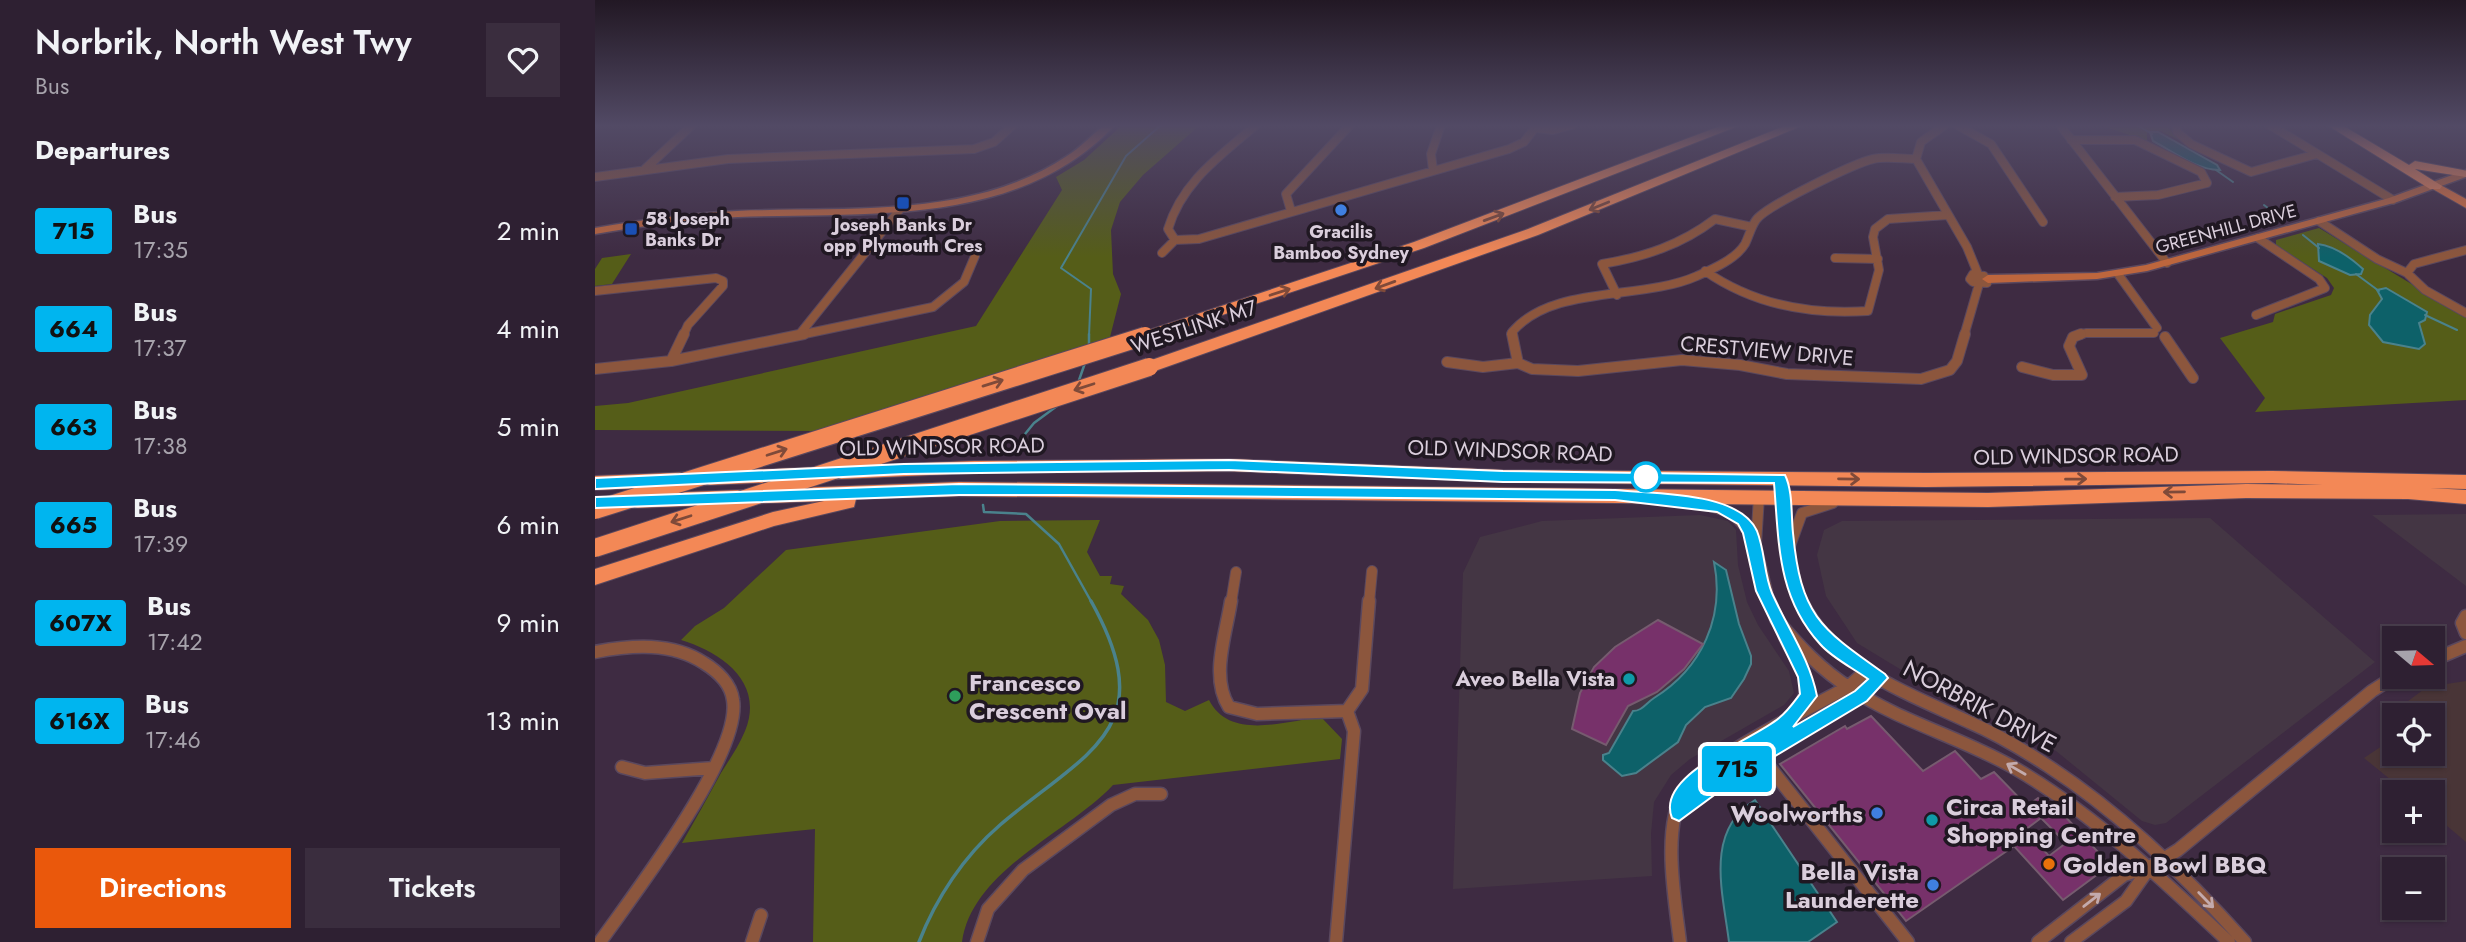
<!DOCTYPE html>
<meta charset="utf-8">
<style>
:root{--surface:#2e2032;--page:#3a2d3e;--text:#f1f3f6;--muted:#a7a3ac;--line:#493e4d;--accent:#ea580c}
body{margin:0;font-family:Jost,sans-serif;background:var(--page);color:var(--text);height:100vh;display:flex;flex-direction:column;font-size:26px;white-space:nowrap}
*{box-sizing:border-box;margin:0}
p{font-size:23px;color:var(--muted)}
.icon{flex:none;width:38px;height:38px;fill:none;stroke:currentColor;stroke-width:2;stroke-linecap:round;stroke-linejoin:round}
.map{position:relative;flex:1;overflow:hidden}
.details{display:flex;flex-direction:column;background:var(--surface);width:595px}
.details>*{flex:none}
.badge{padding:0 14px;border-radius:5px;font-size:24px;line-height:46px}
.needle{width:46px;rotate:109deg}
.fabs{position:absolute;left:1787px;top:626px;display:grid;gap:14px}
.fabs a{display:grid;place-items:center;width:63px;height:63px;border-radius:0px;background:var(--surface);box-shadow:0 2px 5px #0004,0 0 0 2px var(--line);font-size:35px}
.map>.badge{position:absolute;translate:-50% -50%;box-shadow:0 0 0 4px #fff}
h2{padding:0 35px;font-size:26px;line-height:63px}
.round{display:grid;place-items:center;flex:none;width:74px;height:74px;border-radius:0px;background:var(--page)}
.head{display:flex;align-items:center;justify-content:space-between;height:119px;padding:0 35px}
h1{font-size:33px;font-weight:600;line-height:52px}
.primary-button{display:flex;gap:14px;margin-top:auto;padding:14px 35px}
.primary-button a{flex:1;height:80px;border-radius:0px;background:var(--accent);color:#fff;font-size:28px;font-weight:600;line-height:80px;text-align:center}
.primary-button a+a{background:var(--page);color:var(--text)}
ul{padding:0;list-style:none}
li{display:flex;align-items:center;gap:21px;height:98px;padding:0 35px}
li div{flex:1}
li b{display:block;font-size:26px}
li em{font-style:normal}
li .badge{min-width:77px;font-weight:700;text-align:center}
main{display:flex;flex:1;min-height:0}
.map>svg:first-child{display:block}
.commercial{fill:#443644}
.industrial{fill:#493537}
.green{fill:#555d18}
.water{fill:#0d6169;stroke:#4a828c;stroke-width:2}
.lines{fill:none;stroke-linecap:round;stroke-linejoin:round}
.stream-far2{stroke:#4a828c;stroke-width:2}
.stream-far1{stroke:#4a828c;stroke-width:2.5}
.stream{stroke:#4a828c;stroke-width:3.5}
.building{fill:#77316a;stroke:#765b6f;stroke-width:2;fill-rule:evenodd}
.street-far2-casing{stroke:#5a485e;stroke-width:10}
.street-far1-casing{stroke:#5a485e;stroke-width:12}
.street-casing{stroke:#5a485e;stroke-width:15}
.secondary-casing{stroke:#5a485e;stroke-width:3}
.primary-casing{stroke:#5a485e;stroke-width:2}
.highway-casing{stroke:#5a485e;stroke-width:2}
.street-far2{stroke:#8c563d;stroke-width:8}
.street-far1{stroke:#8c563d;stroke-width:10}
.street{stroke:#8c563d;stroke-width:12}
.secondary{fill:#bd663d;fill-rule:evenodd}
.primary{fill:#e1723b;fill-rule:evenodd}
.highway{fill:#f38856;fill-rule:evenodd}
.highway-bridge-casing{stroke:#5a485e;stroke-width:20;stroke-linecap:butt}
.highway-bridge{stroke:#f38856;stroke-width:18}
.oneway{stroke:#7f4a39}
.oneway2{stroke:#c3aaac}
.line{fill:#00b5ef;stroke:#fff;stroke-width:2}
.transit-dot{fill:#1a4fb4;stroke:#201822;stroke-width:2.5}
.shop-dot{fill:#3f7fe0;stroke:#201822;stroke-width:2.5}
.stop-dot{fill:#fff;stroke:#00b5ef;stroke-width:3.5}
.culture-dot{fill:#0f9aa8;stroke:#201822;stroke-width:2.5}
.leisure-dot{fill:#2e9e5b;stroke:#201822;stroke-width:2.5}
.food-dot{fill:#e8710a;stroke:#201822;stroke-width:2.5}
.labels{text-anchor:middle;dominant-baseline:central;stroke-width:7;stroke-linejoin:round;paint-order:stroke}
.far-poi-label{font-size:18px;font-weight:bold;fill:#dacedc;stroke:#201822}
.far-street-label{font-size:18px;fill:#dacedc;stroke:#201822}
.street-label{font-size:21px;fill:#dacedc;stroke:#201822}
.poi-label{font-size:21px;font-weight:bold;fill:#dacedc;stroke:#201822;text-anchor:end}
.near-poi-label{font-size:24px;font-weight:bold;fill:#dacedc;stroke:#201822;text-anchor:start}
.near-street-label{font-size:24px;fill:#dacedc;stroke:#201822}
</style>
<main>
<section class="details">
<div class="head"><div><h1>Norbrik, North West Twy</h1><p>Bus</p></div><a class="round"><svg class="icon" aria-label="heart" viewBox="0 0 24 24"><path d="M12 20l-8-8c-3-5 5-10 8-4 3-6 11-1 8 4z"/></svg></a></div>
<h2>Departures</h2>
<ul>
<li><span class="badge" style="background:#00b5ef;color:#111">715</span><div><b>Bus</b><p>17:35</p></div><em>2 min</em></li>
<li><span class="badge" style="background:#00b5ef;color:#111">664</span><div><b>Bus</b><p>17:37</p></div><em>4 min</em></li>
<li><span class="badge" style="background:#00b5ef;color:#111">663</span><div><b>Bus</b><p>17:38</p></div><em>5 min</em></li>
<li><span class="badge" style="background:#00b5ef;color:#111">665</span><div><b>Bus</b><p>17:39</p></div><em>6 min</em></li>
<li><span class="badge" style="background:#00b5ef;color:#111">607X</span><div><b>Bus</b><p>17:42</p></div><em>9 min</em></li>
<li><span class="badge" style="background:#00b5ef;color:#111">616X</span><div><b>Bus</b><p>17:46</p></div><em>13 min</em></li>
</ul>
<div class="primary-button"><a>Directions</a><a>Tickets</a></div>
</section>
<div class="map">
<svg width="1871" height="942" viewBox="0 0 1871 942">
<rect width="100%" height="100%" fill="#3e2b42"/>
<path class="commercial" d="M 1871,514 L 1871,586 L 1777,515 Z
M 1105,515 L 1133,521 L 1141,530 L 1143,565 L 1152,602 L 1163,625 L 1194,671 L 1199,693 L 1189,705 L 1095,759 L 1076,775 L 1059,802 L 1056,834 L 1057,876 L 858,889 L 868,573 L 885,537 L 947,521 Z
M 1615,518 L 1780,662 L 1571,823 L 1560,825 L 1547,821 L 1461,751 L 1346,694 L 1262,643 L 1231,596 L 1222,555 L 1229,530 L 1247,521 Z"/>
<path class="industrial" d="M 1871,681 L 1871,842 L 1838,814 L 1838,793 L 1812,793 L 1769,758 L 1799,738 L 1799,754 L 1838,754 L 1838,716 L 1799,716 L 1799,728 L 1797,713 L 1832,687 Z"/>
<path class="green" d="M 527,125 L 605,125 L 548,175 L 525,202 L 516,230 L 518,274 L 526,294 L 515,337 L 222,431 L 0,430 L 0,406 L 33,403 L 381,326 L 467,190 L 461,177 L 489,160 Z
M 1505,125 L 1570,125 L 1588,142 L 1566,131 L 1552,131 L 1552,141 Z
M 1724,228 L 1871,317 L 1871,400 L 1660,412 L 1670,398 L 1625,338 L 1678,322 L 1680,314 L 1736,295 L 1739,288 L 1732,278 L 1681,245 L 1681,240 Z
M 36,254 L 17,284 L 0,286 L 0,269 L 7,258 Z
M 505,520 L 492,552 L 505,576 L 517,576 L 515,584 L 529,586 L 526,594 L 553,620 L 564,640 L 570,665 L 571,702 L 590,711 L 614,700 C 635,741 690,721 726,717 L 747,739 L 745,759 L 518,785 C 473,833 377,870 367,942 L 218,942 L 220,829 L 87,843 C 100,820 113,797 126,773 C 134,760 144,746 150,731 C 170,682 126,652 86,640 L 100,626 L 129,608 L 191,550 L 405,521 Z"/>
<path class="water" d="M 1555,132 L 1563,132 L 1622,165 L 1625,170 C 1603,171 1577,151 1558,141 Z
M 1723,244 C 1739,246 1756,258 1768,269 L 1766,274 L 1755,275 L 1724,261 Z
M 1791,288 L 1832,312 L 1830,320 L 1824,323 L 1830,344 L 1824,349 L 1788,342 L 1774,325 L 1775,315 L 1787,299 L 1782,290 Z
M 1119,562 L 1131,570 L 1144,624 L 1156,656 L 1156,664 L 1149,679 L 1136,698 L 1110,707 L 1091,725 L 1083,742 L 1041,773 L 1027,776 L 1008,760 L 1008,755 L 1014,753 L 1038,711 C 1047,711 1050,704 1059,698 C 1107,668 1130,617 1119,562 Z
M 1160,800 L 1242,922 L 1213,942 L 1134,942 C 1128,893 1109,831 1160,800 Z"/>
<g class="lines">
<path class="stream-far2" d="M 1542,125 L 1557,134
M 1621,170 L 1638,182
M 1669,205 L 1690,221
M 1708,235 L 1724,248
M 1761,274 L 1784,291
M 1830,315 L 1862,330
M 494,336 L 496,289 L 466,268 L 531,156 L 566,125"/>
<path class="stream-far1" d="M 494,347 L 494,334
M 483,383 L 490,363
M 426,439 L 439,423 L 462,406
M 388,505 L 389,512 L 431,514 L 464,544 L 497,603"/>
<path class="stream" d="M 324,942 C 341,898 369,856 405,825 C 492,751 568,730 496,601"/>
</g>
<path class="building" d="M 1063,620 L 1108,644 L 1089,669 L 1062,692 L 1033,706 L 1011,745 L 977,729 L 985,693 L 999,667 L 1020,647 Z
M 1276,716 L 1328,771 L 1360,751 L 1386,779 L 1399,772 L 1432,806 L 1443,798 L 1460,817 L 1466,812 L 1515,865 L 1468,900 L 1419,846 L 1311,921 L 1185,764 L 1250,726 L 1252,729 ZM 1446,818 L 1471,843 L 1454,856 L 1430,830 Z"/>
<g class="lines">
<defs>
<path id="street-far2" d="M 1350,125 L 1326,142 L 1321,159 L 1372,247 L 1383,274
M 1362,125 L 1396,144 L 1448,222
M 1465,125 L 1572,263
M 1581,125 L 1582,132 L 1596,144 L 1656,172 L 1722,154
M 1675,125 L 1798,200
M 942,128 L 958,130 L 977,125
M 1476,140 L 1540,140 L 1606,172 L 1612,183 L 1563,195 L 1520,197
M 50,169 L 97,125
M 838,170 L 836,154 L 846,125
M 0,177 L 133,159 L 379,149 L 399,142 L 418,125
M 696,211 L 691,194 L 755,125
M 1724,221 L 1782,259 L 1812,273 L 1819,264 L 1871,250
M 580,240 L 573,229 C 587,182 625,156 661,125
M 567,253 L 580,240 L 604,239 L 914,149 L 929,142 L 942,125
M 1240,258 L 1283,259
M 1110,271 C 1159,305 1214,315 1273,311 L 1284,270 L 1278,237 L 1280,229 L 1293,219 L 1353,215
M 1812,273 L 1830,290 L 1871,313
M 1378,274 L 1389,276 L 1392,283 L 1378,282 L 1375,279 Z
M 1523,274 L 1562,328
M 0,291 L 121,278 L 128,281 L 128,286 L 93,325 L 88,336
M 1022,295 L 1007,264 C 1049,257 1086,245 1120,219 L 1157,227
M 1661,315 L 1730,288 L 1724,279 L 1663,238
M 204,335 L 306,208
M 200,336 L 338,307 L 369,282 L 380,256
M 918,336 L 917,332 C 958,284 1046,301 1102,276 C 1118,269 1141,259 1150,244 C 1154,236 1156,227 1161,220 C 1171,206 1260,163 1278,159 C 1291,156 1308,159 1321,159
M 1369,336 L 1384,284
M 1481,336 L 1491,333 L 1559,333"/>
<path id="street-far1" d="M 917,334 L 923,363 L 937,369 L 983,371 L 1087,360 L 1145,365 L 1192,374 L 1326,379 L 1355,370 L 1362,361 L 1370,334
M 1570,337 L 1598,378
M 76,361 L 89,334
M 852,362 L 888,367 L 923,363
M 1427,367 L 1458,375 L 1487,375 L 1474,346 L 1478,337 L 1486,334
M 0,369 L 76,361 L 209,334
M 1164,496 L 1161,545 L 1175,603
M 1188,497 L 1195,568 L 1206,603
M 1098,503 C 1127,507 1148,514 1158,543
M 1195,546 L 1207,513 L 1238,503
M 636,603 L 641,572
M 774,603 L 777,571"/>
<path id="street" d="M 636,601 C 631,634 615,677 634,707 L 662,714 L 752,711 L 759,731 L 741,942
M 1174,601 L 1184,623
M 1206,601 C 1240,668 1310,692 1374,722 C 1402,734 1427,749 1453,766 C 1527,814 1591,876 1650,942
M 1871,616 L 1867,623 L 1871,633
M 1181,619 C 1203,645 1226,670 1255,688 C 1307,723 1369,738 1423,770 C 1501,816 1568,880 1634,942
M 1190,637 C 1205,668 1225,686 1198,715
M 0,652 C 37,645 77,642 109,663 C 122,671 136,684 138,700 C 147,755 38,895 5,942
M 1838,660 L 1871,646
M 752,711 L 767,689 L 774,601
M 1165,755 L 1313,942
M 27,767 L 50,773 L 119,768
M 1084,812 L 1131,776 L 1266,696 L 1285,678
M 157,942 L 166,915
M 382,942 L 393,909 L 428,870 L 516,805 L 540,794 L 566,794
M 1085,942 C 1080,900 1066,826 1090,789 C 1110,759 1217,707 1253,687 L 1271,671
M 1443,942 L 1529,875 L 1555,867 L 1583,850 L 1777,691 L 1799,677
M 1476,942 L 1531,901 L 1555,867"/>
<path id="secondary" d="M 509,125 L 520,125 C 423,228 271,212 143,217 C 95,219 47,226 0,234 L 0,228 C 47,220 94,213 142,211 C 252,206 376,220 472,156 C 485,148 497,135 509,125 Z
M 1871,170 L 1871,177 L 1802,202 L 1552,271 L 1502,279 L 1393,283 L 1387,279 L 1393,275 L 1502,273 L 1551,265 L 1794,198 Z"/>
<path id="primary" d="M 1840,182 L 1871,199 L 1871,208 L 1836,188 L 1834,186 Z"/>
<path id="highway" d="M 1128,125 L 1146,125 L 829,248 L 555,339 L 550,341 L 542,336 L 545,333 L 819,242 Z
M 1192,125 L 1209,125 L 943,235 L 560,371 L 554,372 L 546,367 L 548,363 L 933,229 Z
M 1732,125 L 1747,125 L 1814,165 L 1820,161 L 1868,170 L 1871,171 L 1871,177 L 1820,169 L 1847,186 L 1845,189 L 1835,189 Z
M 634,459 L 908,470 L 1331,473 L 1677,471 L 1871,475 L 1871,489 L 1835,488 L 1871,490 L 1871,504 L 1813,499 L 1651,498 L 1393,507 L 364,496 L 261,499 L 259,507 L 179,526 L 0,585 L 0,569 L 178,512 L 229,501 L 37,508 L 31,506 L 28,501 L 31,496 L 37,494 L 364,482 L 1393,493 L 1651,484 L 1728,485 L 1677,483 L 1331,487 L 908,482 L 634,471 L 379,473 L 0,490 L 0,476 L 379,461 Z"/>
</defs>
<use href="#street-far2" class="street-far2-casing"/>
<use href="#street-far1" class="street-far1-casing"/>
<use href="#street" class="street-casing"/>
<use href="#secondary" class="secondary-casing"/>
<use href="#primary" class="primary-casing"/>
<use href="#highway" class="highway-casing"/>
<use href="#street-far2" class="street-far2"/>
<use href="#street-far1" class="street-far1"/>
<use href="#street" class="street"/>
<use href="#secondary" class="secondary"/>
<use href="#primary" class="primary"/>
<use href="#highway" class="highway"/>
<defs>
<path id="highway-bridge" d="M 0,510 L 550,336
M 0,548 L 554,367"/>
</defs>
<use href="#highway-bridge" class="highway-bridge-casing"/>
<use href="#highway-bridge" class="highway-bridge"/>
</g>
<defs><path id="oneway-shaft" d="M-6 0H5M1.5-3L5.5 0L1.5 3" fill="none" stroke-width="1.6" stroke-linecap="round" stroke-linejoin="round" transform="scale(1.75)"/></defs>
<g class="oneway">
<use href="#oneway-shaft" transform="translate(1004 206) rotate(158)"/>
<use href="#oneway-shaft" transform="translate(899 217) rotate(-20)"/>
<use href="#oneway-shaft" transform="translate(790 285) rotate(160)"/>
<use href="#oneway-shaft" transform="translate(685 292) rotate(-18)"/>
<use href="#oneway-shaft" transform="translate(398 383) rotate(-17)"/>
<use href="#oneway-shaft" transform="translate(489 387) rotate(162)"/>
<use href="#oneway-shaft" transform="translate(182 452) rotate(-18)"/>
<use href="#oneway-shaft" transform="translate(1254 479) rotate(1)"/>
<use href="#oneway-shaft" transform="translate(1481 479) rotate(-1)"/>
<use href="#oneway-shaft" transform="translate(1579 492) rotate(179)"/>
<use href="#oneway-shaft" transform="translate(86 519) rotate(162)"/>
</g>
<g class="oneway2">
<use href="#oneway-shaft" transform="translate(1421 769) rotate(-150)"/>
<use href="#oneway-shaft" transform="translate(1497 900) rotate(-38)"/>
<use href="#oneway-shaft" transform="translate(1611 900) rotate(46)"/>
</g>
<linearGradient id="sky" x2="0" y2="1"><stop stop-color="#221824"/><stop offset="0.49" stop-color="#524a65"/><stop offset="1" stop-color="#524a65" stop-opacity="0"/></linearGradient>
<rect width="1871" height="257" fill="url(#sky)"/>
<path class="line" d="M 634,460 L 908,471 L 1190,475 C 1198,491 1196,515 1198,533 C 1206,616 1225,628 1290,674 L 1293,678 L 1272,701 L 1137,782 L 1084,821 L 1077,818 C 1059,774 1159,740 1184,718 C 1192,712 1199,702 1205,694 L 1203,677 L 1161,591 L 1148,533 L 1143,524 L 1122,512 L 1020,500 L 474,495 L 364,495 L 0,508 L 0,497 L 364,484 L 1020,490 C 1059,494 1144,491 1162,531 C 1170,551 1169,574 1177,593 C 1192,627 1215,659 1222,696 L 1198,727 L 1260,691 L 1273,679 C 1258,668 1237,658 1225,644 C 1182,597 1184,543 1179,483 L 908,482 L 634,470 L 309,474 L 0,489 L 0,478 L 309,464 Z"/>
<g class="transit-dot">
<rect x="301" y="196" width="14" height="14" rx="3.5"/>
<rect x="29" y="222" width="14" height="14" rx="3.5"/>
</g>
<g class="shop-dot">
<circle cx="746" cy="210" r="7"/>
<circle cx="1282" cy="813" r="7"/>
<circle cx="1338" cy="885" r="7"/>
</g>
<circle class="stop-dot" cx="1051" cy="477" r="14"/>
<g class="culture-dot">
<circle cx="1034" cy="679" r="7"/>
<circle cx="1337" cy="820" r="7"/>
</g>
<circle class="leisure-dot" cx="360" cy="696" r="7"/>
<circle class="food-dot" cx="1454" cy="864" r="7"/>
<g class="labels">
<g class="far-poi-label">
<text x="50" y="219" text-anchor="start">58 Joseph<tspan x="50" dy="21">Banks Dr</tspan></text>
<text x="308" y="225">Joseph Banks Dr<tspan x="308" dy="21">opp Plymouth Cres</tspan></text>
<text x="746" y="232">Gracilis<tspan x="746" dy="21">Bamboo Sydney</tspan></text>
</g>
<g class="far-street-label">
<text transform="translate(1631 229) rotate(-15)">GREENHILL DRIVE</text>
</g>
<g class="street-label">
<text transform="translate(599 327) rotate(-18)">WESTLINK M7</text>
<text transform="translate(1172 351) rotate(5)">CRESTVIEW DRIVE</text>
<text transform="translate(347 447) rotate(-1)">OLD WINDSOR ROAD</text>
<text transform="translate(915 451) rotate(2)">OLD WINDSOR ROAD</text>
<text transform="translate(1481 456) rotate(-1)">OLD WINDSOR ROAD</text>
</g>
<g class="poi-label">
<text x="1020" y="679">Aveo Bella Vista</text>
</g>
<g class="near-poi-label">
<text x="374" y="682">Francesco<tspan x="374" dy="28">Crescent Oval</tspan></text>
<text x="1351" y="806">Circa Retail<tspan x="1351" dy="28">Shopping Centre</tspan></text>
<text x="1268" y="813" text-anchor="end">Woolworths</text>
<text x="1468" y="864">Golden Bowl BBQ</text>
<text x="1324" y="871" text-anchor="end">Bella Vista<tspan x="1324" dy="28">Launderette</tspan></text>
</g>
<g class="near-street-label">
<text transform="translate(1385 706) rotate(28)">NORBRIK DRIVE</text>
</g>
</g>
</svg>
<div class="fabs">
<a><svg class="needle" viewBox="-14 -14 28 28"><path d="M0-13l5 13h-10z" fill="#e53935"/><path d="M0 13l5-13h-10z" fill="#a7a3ac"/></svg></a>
<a><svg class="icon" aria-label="locate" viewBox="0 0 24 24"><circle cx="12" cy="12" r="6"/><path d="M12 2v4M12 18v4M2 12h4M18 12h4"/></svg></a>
<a>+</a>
<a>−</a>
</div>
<b class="badge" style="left:1142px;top:769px;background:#00b5ef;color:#111">715</b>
</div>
</main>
